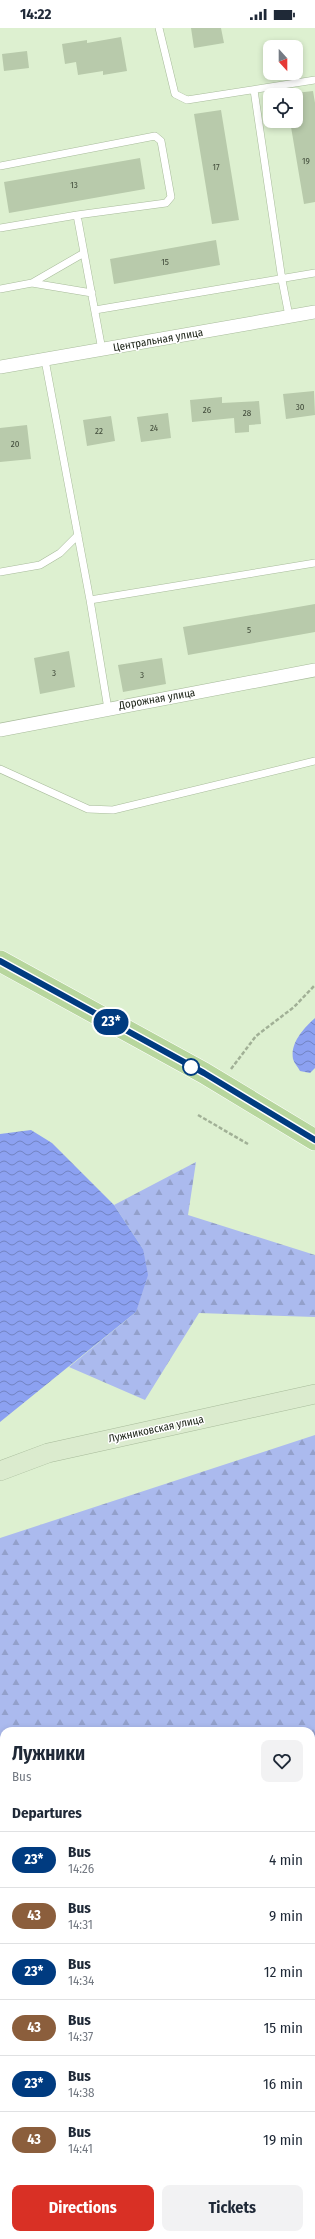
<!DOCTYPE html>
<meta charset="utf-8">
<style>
:root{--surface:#fff;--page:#f2f2f3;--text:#1f2937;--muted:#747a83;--line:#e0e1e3;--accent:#d93025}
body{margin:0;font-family:"Fira Sans Condensed",sans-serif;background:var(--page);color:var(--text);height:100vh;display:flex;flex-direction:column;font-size:15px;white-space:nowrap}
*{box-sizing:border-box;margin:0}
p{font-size:13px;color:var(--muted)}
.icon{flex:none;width:22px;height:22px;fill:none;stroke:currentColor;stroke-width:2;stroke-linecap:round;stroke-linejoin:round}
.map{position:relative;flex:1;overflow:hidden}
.sheet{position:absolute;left:0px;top:1699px;width:315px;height:512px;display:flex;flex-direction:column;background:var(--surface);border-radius:12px 12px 0 0;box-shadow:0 2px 6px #0003}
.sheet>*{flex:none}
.badge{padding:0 8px;border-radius:13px;font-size:14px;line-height:26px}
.needle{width:26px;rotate:159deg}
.fabs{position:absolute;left:263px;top:12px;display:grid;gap:8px}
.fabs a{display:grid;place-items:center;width:40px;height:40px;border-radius:8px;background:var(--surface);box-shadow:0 2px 6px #0003;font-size:20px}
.map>.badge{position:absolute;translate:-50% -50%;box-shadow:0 0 0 2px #fff}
h2{padding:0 12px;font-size:15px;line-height:36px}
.round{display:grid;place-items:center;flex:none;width:42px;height:42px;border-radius:8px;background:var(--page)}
.summary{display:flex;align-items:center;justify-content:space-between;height:68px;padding:0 12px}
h1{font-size:19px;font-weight:700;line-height:30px}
.cta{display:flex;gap:8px;margin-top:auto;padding:8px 12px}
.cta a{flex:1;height:46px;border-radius:8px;background:var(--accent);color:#fff;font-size:16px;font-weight:700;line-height:46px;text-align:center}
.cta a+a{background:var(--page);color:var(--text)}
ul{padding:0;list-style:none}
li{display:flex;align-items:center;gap:12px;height:56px;padding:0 12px;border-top:1px solid var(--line)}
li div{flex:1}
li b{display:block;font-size:15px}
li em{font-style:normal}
li .badge{min-width:44px;font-weight:700;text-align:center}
.status{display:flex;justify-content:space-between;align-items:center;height:28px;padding:0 20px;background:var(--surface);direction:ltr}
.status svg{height:11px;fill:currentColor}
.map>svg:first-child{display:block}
.forest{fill:url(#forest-firs)}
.water{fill:url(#water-waves)}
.building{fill:#b8caab}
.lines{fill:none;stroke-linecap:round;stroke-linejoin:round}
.lane-casing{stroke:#a8bb9b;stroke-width:8}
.street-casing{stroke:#a8bb9b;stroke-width:14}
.secondary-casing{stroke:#a8bb9b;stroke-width:20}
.primary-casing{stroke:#fff;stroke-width:22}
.path{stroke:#a1b096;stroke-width:2.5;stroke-dasharray:4 2;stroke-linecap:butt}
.lane{stroke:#fff;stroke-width:7}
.street{stroke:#fff;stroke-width:13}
.secondary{stroke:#dbebce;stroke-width:19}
.primary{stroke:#b7d69d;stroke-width:21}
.line-casing{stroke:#fff;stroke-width:9}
.line{stroke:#003b80;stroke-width:6}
.stop-dot{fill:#fff;stroke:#003b80;stroke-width:2}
.labels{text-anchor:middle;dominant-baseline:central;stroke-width:3;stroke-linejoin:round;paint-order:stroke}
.number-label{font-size:9px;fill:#424c3b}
.street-label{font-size:11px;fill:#1b2216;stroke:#fff}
</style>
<div class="status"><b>14:22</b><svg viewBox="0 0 49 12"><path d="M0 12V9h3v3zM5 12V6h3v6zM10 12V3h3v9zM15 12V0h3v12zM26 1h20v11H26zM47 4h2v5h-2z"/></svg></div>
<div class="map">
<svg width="315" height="2211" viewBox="0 0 315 2211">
<defs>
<pattern id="forest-firs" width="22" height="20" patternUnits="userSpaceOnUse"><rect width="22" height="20" fill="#abbaee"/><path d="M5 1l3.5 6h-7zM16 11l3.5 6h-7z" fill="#93a0cb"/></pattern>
<pattern id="water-waves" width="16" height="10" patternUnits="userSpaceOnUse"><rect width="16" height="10" fill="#8ca1f1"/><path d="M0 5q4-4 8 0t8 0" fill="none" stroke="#7283c2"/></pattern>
</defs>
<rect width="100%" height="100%" fill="#ddf0d0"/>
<path class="forest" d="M 196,1134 L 188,1187 L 315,1227 L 315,1289 L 199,1285 L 145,1372 L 69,1339 L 136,1284 L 143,1221 L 114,1177 Z
M 315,1407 L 315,1795 L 311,1797 L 311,1703 L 4,1703 L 4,2207 L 311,2207 L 311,2045 L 315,2045 L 315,2211 L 0,2211 L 0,1510 Z"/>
<path class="water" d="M 315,990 L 315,1040 L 310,1045 L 300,1043 C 298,1039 294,1035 293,1031 C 290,1015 304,1000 315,990 Z
M 31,1102 L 52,1115 L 114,1177 L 143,1221 L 148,1247 L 136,1284 L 0,1394 L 0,1106 Z"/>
<path class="building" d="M 191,0 L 221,0 L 224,15 L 194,20 Z
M 121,9 L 127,43 L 103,47 L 103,43 L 78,47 L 76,34 L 65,36 L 62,16 L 87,12 L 87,15 Z
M 27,23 L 29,40 L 4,43 L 2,26 Z
M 313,63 L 315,75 L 315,174 L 304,176 L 290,93 L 296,93 L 296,65 Z
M 221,82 L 239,192 L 212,196 L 194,86 Z
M 140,130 L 145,161 L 9,185 L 4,154 Z
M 216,212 L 220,237 L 114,256 L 110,231 Z
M 314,363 L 315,387 L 286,391 L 283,366 Z
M 222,369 L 222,375 L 259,373 L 261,396 L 249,397 L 249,404 L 235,405 L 234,390 L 192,394 L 190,372 Z
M 168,385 L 171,410 L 141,414 L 137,389 Z
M 111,388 L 115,413 L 87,418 L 83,392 Z
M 27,397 L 31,431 L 0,434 L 0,400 Z
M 315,576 L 315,604 L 188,627 L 183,599 Z
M 69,623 L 75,659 L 40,666 L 34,630 Z
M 162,630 L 166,656 L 123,664 L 118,637 Z"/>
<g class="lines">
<defs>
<path id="lane" d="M 159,0 L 175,66 L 187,72 L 315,52
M 254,62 L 282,252 L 289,288
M 0,138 L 155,108 L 161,113 L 171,169 L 166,175 L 77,187 L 0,200
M 77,187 L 102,322
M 32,255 L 84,225
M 0,261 L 32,255 L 92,265
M 95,282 L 315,245
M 45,332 L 90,572 L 108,681
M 0,544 L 40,537 L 60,525 L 78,507
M 90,572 L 315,535
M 0,741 L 88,781 L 113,782 L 315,733"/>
<path id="street" d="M 0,339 L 315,284
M 0,702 L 315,642"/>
<path id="secondary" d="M 0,1443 L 48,1425 L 315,1366"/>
<path id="primary" d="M 0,933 L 204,1045 L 315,1112"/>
</defs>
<use href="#lane" class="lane-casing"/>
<use href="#street" class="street-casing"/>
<use href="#secondary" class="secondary-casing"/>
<use href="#primary" class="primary-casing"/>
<path class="path" d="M 231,1041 L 256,1008 L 294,979 L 315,957
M 198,1087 L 248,1116
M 0,1965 L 4,1979
M 0,2184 L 4,2183
M 35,2207 L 37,2211
M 68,2207 L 69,2211"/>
<use href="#lane" class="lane"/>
<use href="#street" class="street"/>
<use href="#secondary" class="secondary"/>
<use href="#primary" class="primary"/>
</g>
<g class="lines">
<defs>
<path id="line" d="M 0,933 L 204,1045 L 315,1112"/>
</defs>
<use href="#line" class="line-casing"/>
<use href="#line" class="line"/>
</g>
<circle class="stop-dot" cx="191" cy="1039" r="8"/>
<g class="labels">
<g class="number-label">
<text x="306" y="133">19</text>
<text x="216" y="139">17</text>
<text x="74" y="157">13</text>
<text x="165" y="234">15</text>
<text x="300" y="379">30</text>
<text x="207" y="382">26</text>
<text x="247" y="385">28</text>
<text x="154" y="400">24</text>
<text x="99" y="403">22</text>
<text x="15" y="416">20</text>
<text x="249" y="602">5</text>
<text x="54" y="645">3</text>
<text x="142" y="647">3</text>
</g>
<g class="street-label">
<text transform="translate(158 312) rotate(-10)">Центральная улица</text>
<text transform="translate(157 671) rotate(-10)">Дорожная улица</text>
<text transform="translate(156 1401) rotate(-12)">Лужниковская улица</text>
</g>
</g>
</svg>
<div class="fabs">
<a><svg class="needle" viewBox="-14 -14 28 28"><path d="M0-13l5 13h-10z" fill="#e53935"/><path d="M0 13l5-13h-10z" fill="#747a83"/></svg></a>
<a><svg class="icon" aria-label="locate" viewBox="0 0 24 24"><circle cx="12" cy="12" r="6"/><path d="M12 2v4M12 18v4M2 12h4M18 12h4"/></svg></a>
</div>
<b class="badge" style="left:111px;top:994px;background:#003b80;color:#fff">23*</b>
<section class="sheet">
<div class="summary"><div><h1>Лужники</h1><p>Bus</p></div><a class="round"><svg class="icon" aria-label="heart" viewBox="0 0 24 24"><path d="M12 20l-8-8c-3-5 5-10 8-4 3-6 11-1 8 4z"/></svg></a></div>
<h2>Departures</h2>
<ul>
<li><span class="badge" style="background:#003b80;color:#fff">23*</span><div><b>Bus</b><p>14:26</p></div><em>4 min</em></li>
<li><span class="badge" style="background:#8b5e3c;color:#fff">43</span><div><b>Bus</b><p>14:31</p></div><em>9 min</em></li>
<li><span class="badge" style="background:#003b80;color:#fff">23*</span><div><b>Bus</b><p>14:34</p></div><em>12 min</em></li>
<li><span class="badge" style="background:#8b5e3c;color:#fff">43</span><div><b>Bus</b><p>14:37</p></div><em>15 min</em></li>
<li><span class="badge" style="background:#003b80;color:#fff">23*</span><div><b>Bus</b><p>14:38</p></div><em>16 min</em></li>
<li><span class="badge" style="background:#8b5e3c;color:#fff">43</span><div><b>Bus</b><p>14:41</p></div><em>19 min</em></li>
</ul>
<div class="cta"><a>Directions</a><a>Tickets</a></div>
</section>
</div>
